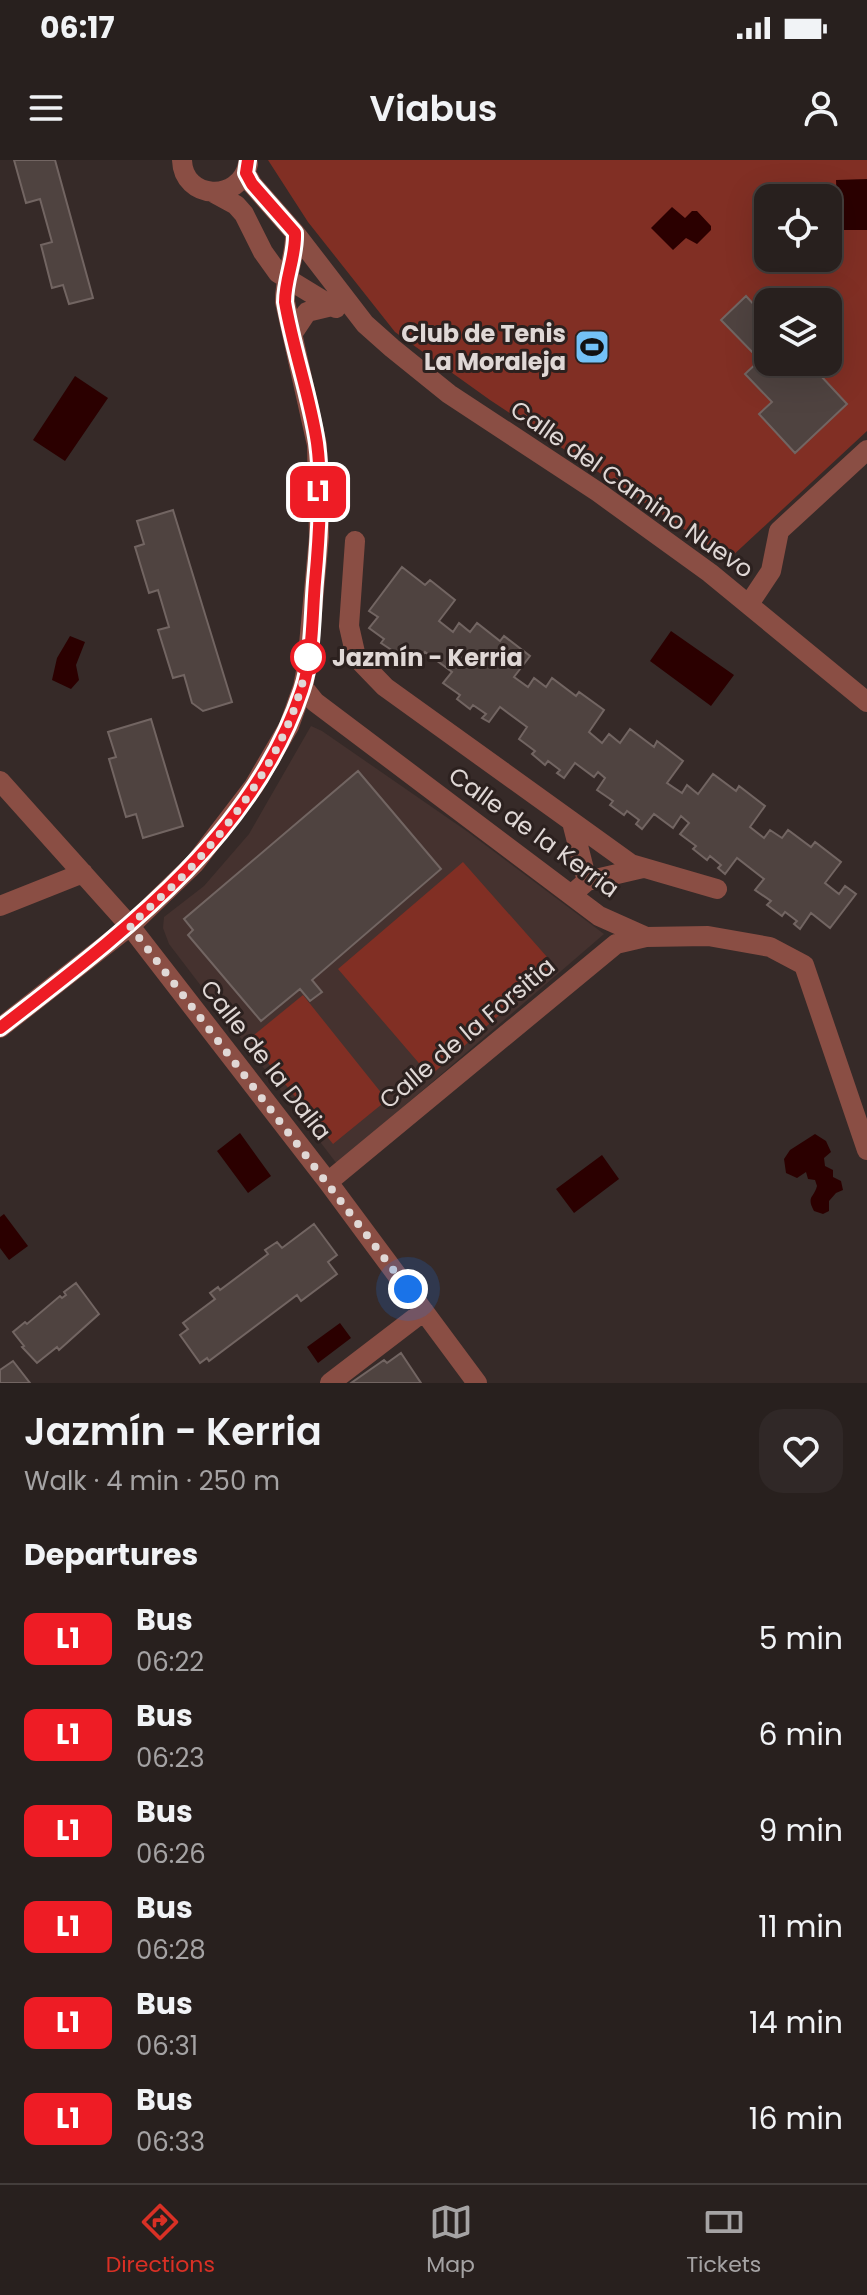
<!DOCTYPE html>
<meta charset="utf-8">
<style>
:root{--surface:#28201e;--page:#302827;--text:#f1f3f6;--muted:#a5a3a4;--line:#443e3c;--accent:#d93025}
body{margin:0;font-family:Poppins,sans-serif;background:var(--page);color:var(--text);height:100vh;display:flex;flex-direction:column;font-size:30px;white-space:nowrap}
*{box-sizing:border-box;margin:0}
p{font-size:26px;color:var(--muted)}
.icon{flex:none;width:44px;height:44px;fill:none;stroke:currentColor;stroke-width:2;stroke-linecap:round;stroke-linejoin:round}
.map{position:relative;height:1223px;overflow:hidden}
.panel{display:flex;flex-direction:column;background:var(--surface);flex:1}
.panel>*{flex:none}
.badge{padding:0 16px;border-radius:12px;font-size:28px;line-height:52px}
.fabs{position:absolute;left:754px;top:24px;display:grid;gap:16px}
.fabs a{display:grid;place-items:center;width:88px;height:88px;border-radius:16px;background:var(--surface);box-shadow:0 8px 32px #0002,0 0 0 2px var(--line);font-size:40px}
.you{position:absolute;width:40px;height:40px;margin:-20px;border:6px solid #fff;border-radius:50%;background:#1a73e8;box-shadow:0 0 0 12px #1a73e833}
.map>.badge{position:absolute;translate:-50% -50%;box-shadow:0 0 0 4px #fff}
h2{padding:0 24px;font-size:30px;line-height:72px}
.round{display:grid;place-items:center;flex:none;width:84px;height:84px;border-radius:24px;background:var(--page)}
.summary{display:flex;align-items:center;justify-content:space-between;height:136px;padding:0 24px}
h1{font-size:38px;font-weight:600;line-height:60px}
ul{padding:0;list-style:none}
li{display:flex;align-items:center;gap:24px;height:96px;padding:0 24px}
li div{flex:1}
li b{display:block;font-size:30px}
li em{font-style:normal}
li .badge{min-width:88px;font-weight:700;text-align:center}
.status{display:flex;justify-content:space-between;align-items:center;height:56px;padding:0 40px;background:var(--surface);direction:ltr}
.status svg{height:22px;fill:currentColor}
header{display:flex;justify-content:space-between;align-items:center;height:104px;padding:0 24px;background:var(--surface);font-size:36px;font-weight:600}
.dock{display:flex;justify-content:space-around;align-items:center;height:112px;border-top:2px solid var(--line);background:var(--surface);font-size:22px;color:var(--muted)}
.dock a{display:grid;justify-items:center;gap:4px}
.dock .current{color:var(--accent)}
.map>svg:first-child{display:block}
.built{fill:#45322f}
.green{fill:#812f24;fill-rule:evenodd}
.water{fill:#2b0000}
.building{fill:#4f4340;stroke:#726562;stroke-width:2}
.lines{fill:none;stroke-linecap:round;stroke-linejoin:round}
.minor{stroke:#8a4e44;stroke-width:20}
.line-casing{stroke:#fff;stroke-width:18}
.line{stroke:#ee1c25;stroke-width:12}
.walk{stroke:#e0d8d6;stroke-width:8;stroke-dasharray:0 14.4}
.stop-dot{fill:#fff;stroke:#ee1c25;stroke-width:4}
.labels{text-anchor:middle;dominant-baseline:central;stroke-width:6;stroke-linejoin:round;paint-order:stroke}
.poi-label{font-size:24px;font-weight:bold;fill:#e0d8d6;stroke:#2c211f;text-anchor:end}
.street-label{font-size:24px;fill:#e0d8d6;stroke:#2c211f}
.stop-label{font-size:24px;font-weight:bold;fill:#e0d8d6;stroke:#2c211f;text-anchor:start}
</style>
<div class="status"><b>06:17</b><svg viewBox="0 0 49 12"><path d="M0 12V9h3v3zM5 12V6h3v6zM10 12V3h3v9zM15 12V0h3v12zM26 1h20v11H26zM47 4h2v5h-2z"/></svg></div>
<header><svg class="icon" aria-label="menu" viewBox="0 0 24 24"><path d="M4 6h16M4 12h16M4 18h16"/></svg>Viabus<svg class="icon" aria-label="person" viewBox="0 0 24 24"><circle cx="12" cy="8" r="4"/><path d="M4 21q1-7 8-7t8 7"/></svg></header>
<div class="map">
<svg width="867" height="1223" viewBox="0 0 867 1223">
<rect width="100%" height="100%" fill="#362a28"/>
<path class="built" d="M 311,566 L 322,571 L 468,672 L 604,774 L 337,1004 L 169,784 L 163,768 L 164,757 L 204,726 L 249,674 Z"/>
<path class="green" d="M 268,0 L 867,0 L 867,271 L 729,399 L 490,240 L 395,172 L 308,62 ZM 768,38 L 828,38 L 828,98 L 768,98 ZM 768,142 L 828,142 L 828,202 L 768,202 Z
M 463,702 L 555,806 L 430,916 L 338,809 Z
M 303,835 L 387,940 L 333,984 L 249,879 Z"/>
<path class="water" d="M 867,19 L 867,70 L 838,70 L 836,20 Z
M 672,47 L 685,58 L 692,51 L 697,51 L 711,66 L 711,70 L 697,84 L 686,78 L 673,90 L 651,68 Z
M 75,216 L 108,238 L 65,301 L 33,280 Z
M 671,471 L 734,515 L 711,546 L 650,501 Z
M 70,476 L 85,482 L 76,505 L 79,520 L 71,529 L 52,520 L 57,498 Z
M 240,973 L 271,1016 L 248,1033 L 217,991 Z
M 815,974 L 826,981 L 831,992 L 824,998 L 825,1006 L 833,1010 L 833,1017 L 841,1021 L 843,1030 L 836,1033 L 829,1041 L 829,1051 L 823,1054 L 814,1051 C 806,1036 814,1038 817,1026 L 815,1020 L 808,1019 L 806,1012 L 797,1018 L 786,1013 L 784,999 L 790,990 Z
M 602,995 L 619,1019 L 574,1053 L 556,1029 Z
M 4,1054 L 28,1086 L 9,1100 L 0,1088 L 0,1057 Z
M 340,1163 L 351,1178 L 318,1203 L 307,1187 Z"/>
<path class="building" d="M 14,0 L 55,0 L 93,138 L 69,144 L 63,125 L 52,128 L 41,85 L 52,82 L 40,39 L 26,43 Z
M 746,136 L 768,160 L 768,202 L 808,202 L 847,244 L 795,293 L 759,254 L 772,242 L 745,214 L 760,200 L 721,160 Z
M 173,350 L 232,542 L 203,551 L 192,543 L 184,515 L 173,518 L 158,470 L 169,467 L 158,430 L 149,433 L 135,387 L 144,384 L 137,361 Z
M 402,407 L 425,425 L 430,420 L 455,440 L 439,461 L 453,472 L 459,463 L 470,472 L 477,463 L 500,481 L 504,476 L 530,496 L 514,517 L 528,527 L 534,518 L 546,527 L 552,518 L 576,536 L 579,532 L 604,550 L 589,572 L 602,583 L 609,574 L 620,583 L 630,569 L 654,587 L 657,581 L 683,601 L 667,623 L 682,633 L 687,625 L 698,634 L 713,614 L 736,631 L 739,626 L 765,646 L 750,667 L 764,678 L 770,670 L 782,678 L 788,670 L 811,687 L 815,682 L 841,702 L 825,723 L 839,734 L 845,726 L 856,734 L 830,768 L 811,753 L 800,769 L 794,764 L 797,761 L 785,752 L 782,756 L 767,745 L 771,741 L 755,730 L 764,719 L 737,698 L 725,714 L 718,708 L 721,705 L 710,696 L 707,700 L 693,689 L 696,686 L 680,674 L 689,663 L 681,656 L 673,668 L 654,654 L 642,669 L 636,664 L 639,660 L 627,651 L 624,655 L 610,645 L 613,641 L 597,630 L 605,618 L 598,612 L 594,617 L 575,603 L 564,618 L 557,613 L 560,610 L 548,601 L 545,605 L 532,594 L 535,591 L 519,579 L 527,567 L 500,547 L 489,562 L 482,558 L 486,554 L 473,545 L 470,549 L 457,539 L 460,535 L 443,523 L 452,512 L 425,492 L 414,507 L 407,503 L 411,499 L 399,489 L 396,493 L 381,483 L 384,479 L 369,468 L 378,457 L 369,451 Z
M 151,559 L 183,666 L 143,678 L 136,654 L 126,657 L 109,599 L 116,597 L 108,572 Z
M 358,611 L 441,709 L 312,820 L 322,832 L 310,841 L 300,829 L 261,861 L 188,775 L 193,770 L 184,759 Z
M 314,1064 L 337,1095 L 328,1102 L 337,1114 L 301,1141 L 297,1135 L 209,1201 L 207,1198 L 200,1203 L 180,1175 L 188,1169 L 183,1163 L 215,1139 L 210,1133 L 218,1127 L 220,1130 L 268,1094 L 265,1090 L 277,1082 L 282,1088 Z
M 76,1123 L 99,1154 L 59,1190 L 57,1187 L 37,1203 L 22,1187 L 24,1186 L 13,1172 L 25,1162 L 27,1164 L 60,1136 L 62,1138 L 66,1135 L 64,1132 Z
M 401,1193 L 421,1223 L 351,1223 L 384,1200 L 387,1203 Z
M 13,1201 L 30,1223 L 0,1223 L 0,1210 Z"/>
<g class="lines">
<path class="minor" d="M 182,0 C 183,40 240,43 248,4
M 246,13 L 252,24 L 295,73 L 365,164 L 392,188 L 449,234 L 598,332 L 710,413 L 867,542
M 214,33 L 236,45 L 244,54 L 263,92 L 278,113 L 332,146
M 293,173 L 307,152 L 332,146 L 336,148
M 355,381 L 349,466 L 356,497 L 385,527 L 631,704 L 717,729
M 749,444 L 771,411 L 779,371 L 867,290
M 303,527 L 315,542 L 599,756 L 646,777 L 708,776 L 770,787 L 804,805 L 867,990
M 0,621 L 130,766 L 328,1022 L 477,1223
M 572,662 L 587,721
M 571,735 L 587,721 L 643,708
M 0,746 L 83,713
M 0,868 L 130,766 L 195,703 L 254,626 L 289,566 L 303,527 L 307,506 L 319,377 L 317,285 L 285,142 C 284,118 296,97 295,73
M 328,1022 L 616,784 L 646,777
M 330,1223 L 424,1151"/>
</g>
<g class="lines">
<defs>
<path id="line" d="M 0,868 C 118,776 253,678 302,530 C 313,497 312,457 315,422 C 319,380 323,326 317,283 C 310,236 293,189 285,142 C 285,118 296,97 295,73 L 252,24 L 246,13 L 248,0"/>
</defs>
<use href="#line" class="line-casing"/>
<use href="#line" class="line"/>
<path class="walk" d="M 308,497 L 309,489 C 299,570 249,642 196,702 C 176,725 152,744 130,766 L 408,1129"/>
</g>
<defs>
<symbol id="stadium-square" viewBox="-11 -11 22 22"><rect x="-9" y="-9" width="18" height="18" rx="4" fill="#73c1f6" stroke="#2c211f"/><path d="M0-5a6.5 5 0 1 0 0 10a6.5 5 0 1 0 0-10ZM-3.5-1.8h7v3.6h-7Z" fill="#111"/></symbol>
</defs>
<g fill-rule="evenodd">
<use href="#stadium-square" x="572" y="167" width="40" height="40"/>
</g>
<circle class="stop-dot" cx="308" cy="497" r="16"/>
<g class="labels">
<g class="poi-label">
<text x="566" y="173">Club de Tenis<tspan x="566" dy="28">La Moraleja</tspan></text>
</g>
<g class="street-label">
<text transform="translate(632 329) rotate(35)">Calle del Camino Nuevo</text>
<text transform="translate(534 672) rotate(36)">Calle de la Kerria</text>
<text transform="translate(467 873) rotate(-40)">Calle de la Forsitia</text>
<text transform="translate(266 900) rotate(52)">Calle de la Dalia</text>
</g>
<g class="stop-label">
<text x="332" y="497">Jazmín - Kerria</text>
</g>
</g>
</svg>
<div class="fabs">
<a><svg class="icon" aria-label="locate" viewBox="0 0 24 24"><circle cx="12" cy="12" r="6"/><path d="M12 2v4M12 18v4M2 12h4M18 12h4"/></svg></a>
<a><svg class="icon" aria-label="layers" viewBox="0 0 24 24"><path d="M12 4l9 5-9 5-9-5zM3 14l9 5 9-5"/></svg></a>
</div>
<div class="you" style="left:408px;top:1129px"></div>
<b class="badge" style="left:318px;top:332px;background:#ee1c25;color:#fff">L1</b>
</div>
<section class="panel">
<div class="summary"><div><h1>Jazmín - Kerria</h1><p>Walk · 4 min · 250 m</p></div><a class="round"><svg class="icon" aria-label="heart" viewBox="0 0 24 24"><path d="M12 20l-8-8c-3-5 5-10 8-4 3-6 11-1 8 4z"/></svg></a></div>
<h2>Departures</h2>
<ul>
<li><span class="badge" style="background:#ee1c25;color:#fff">L1</span><div><b>Bus</b><p>06:22</p></div><em>5 min</em></li>
<li><span class="badge" style="background:#ee1c25;color:#fff">L1</span><div><b>Bus</b><p>06:23</p></div><em>6 min</em></li>
<li><span class="badge" style="background:#ee1c25;color:#fff">L1</span><div><b>Bus</b><p>06:26</p></div><em>9 min</em></li>
<li><span class="badge" style="background:#ee1c25;color:#fff">L1</span><div><b>Bus</b><p>06:28</p></div><em>11 min</em></li>
<li><span class="badge" style="background:#ee1c25;color:#fff">L1</span><div><b>Bus</b><p>06:31</p></div><em>14 min</em></li>
<li><span class="badge" style="background:#ee1c25;color:#fff">L1</span><div><b>Bus</b><p>06:33</p></div><em>16 min</em></li>
</ul>
</section>
<nav class="dock">
<a class="current"><svg class="icon" aria-label="directions" viewBox="0 0 24 24"><path d="M12 3l9 9-9 9-9-9zM9 14v-3h6M13 9l2 2-2 2"/></svg>Directions</a>
<a><svg class="icon" aria-label="map" viewBox="0 0 24 24"><path d="M3 6l6-2 6 2 6-2v14l-6 2-6-2-6 2zM9 4v14M15 6v14"/></svg>Map</a>
<a><svg class="icon" aria-label="tickets" viewBox="0 0 24 24"><path d="M3 7h18v10H3zM15 7v10"/></svg>Tickets</a>
</nav>
